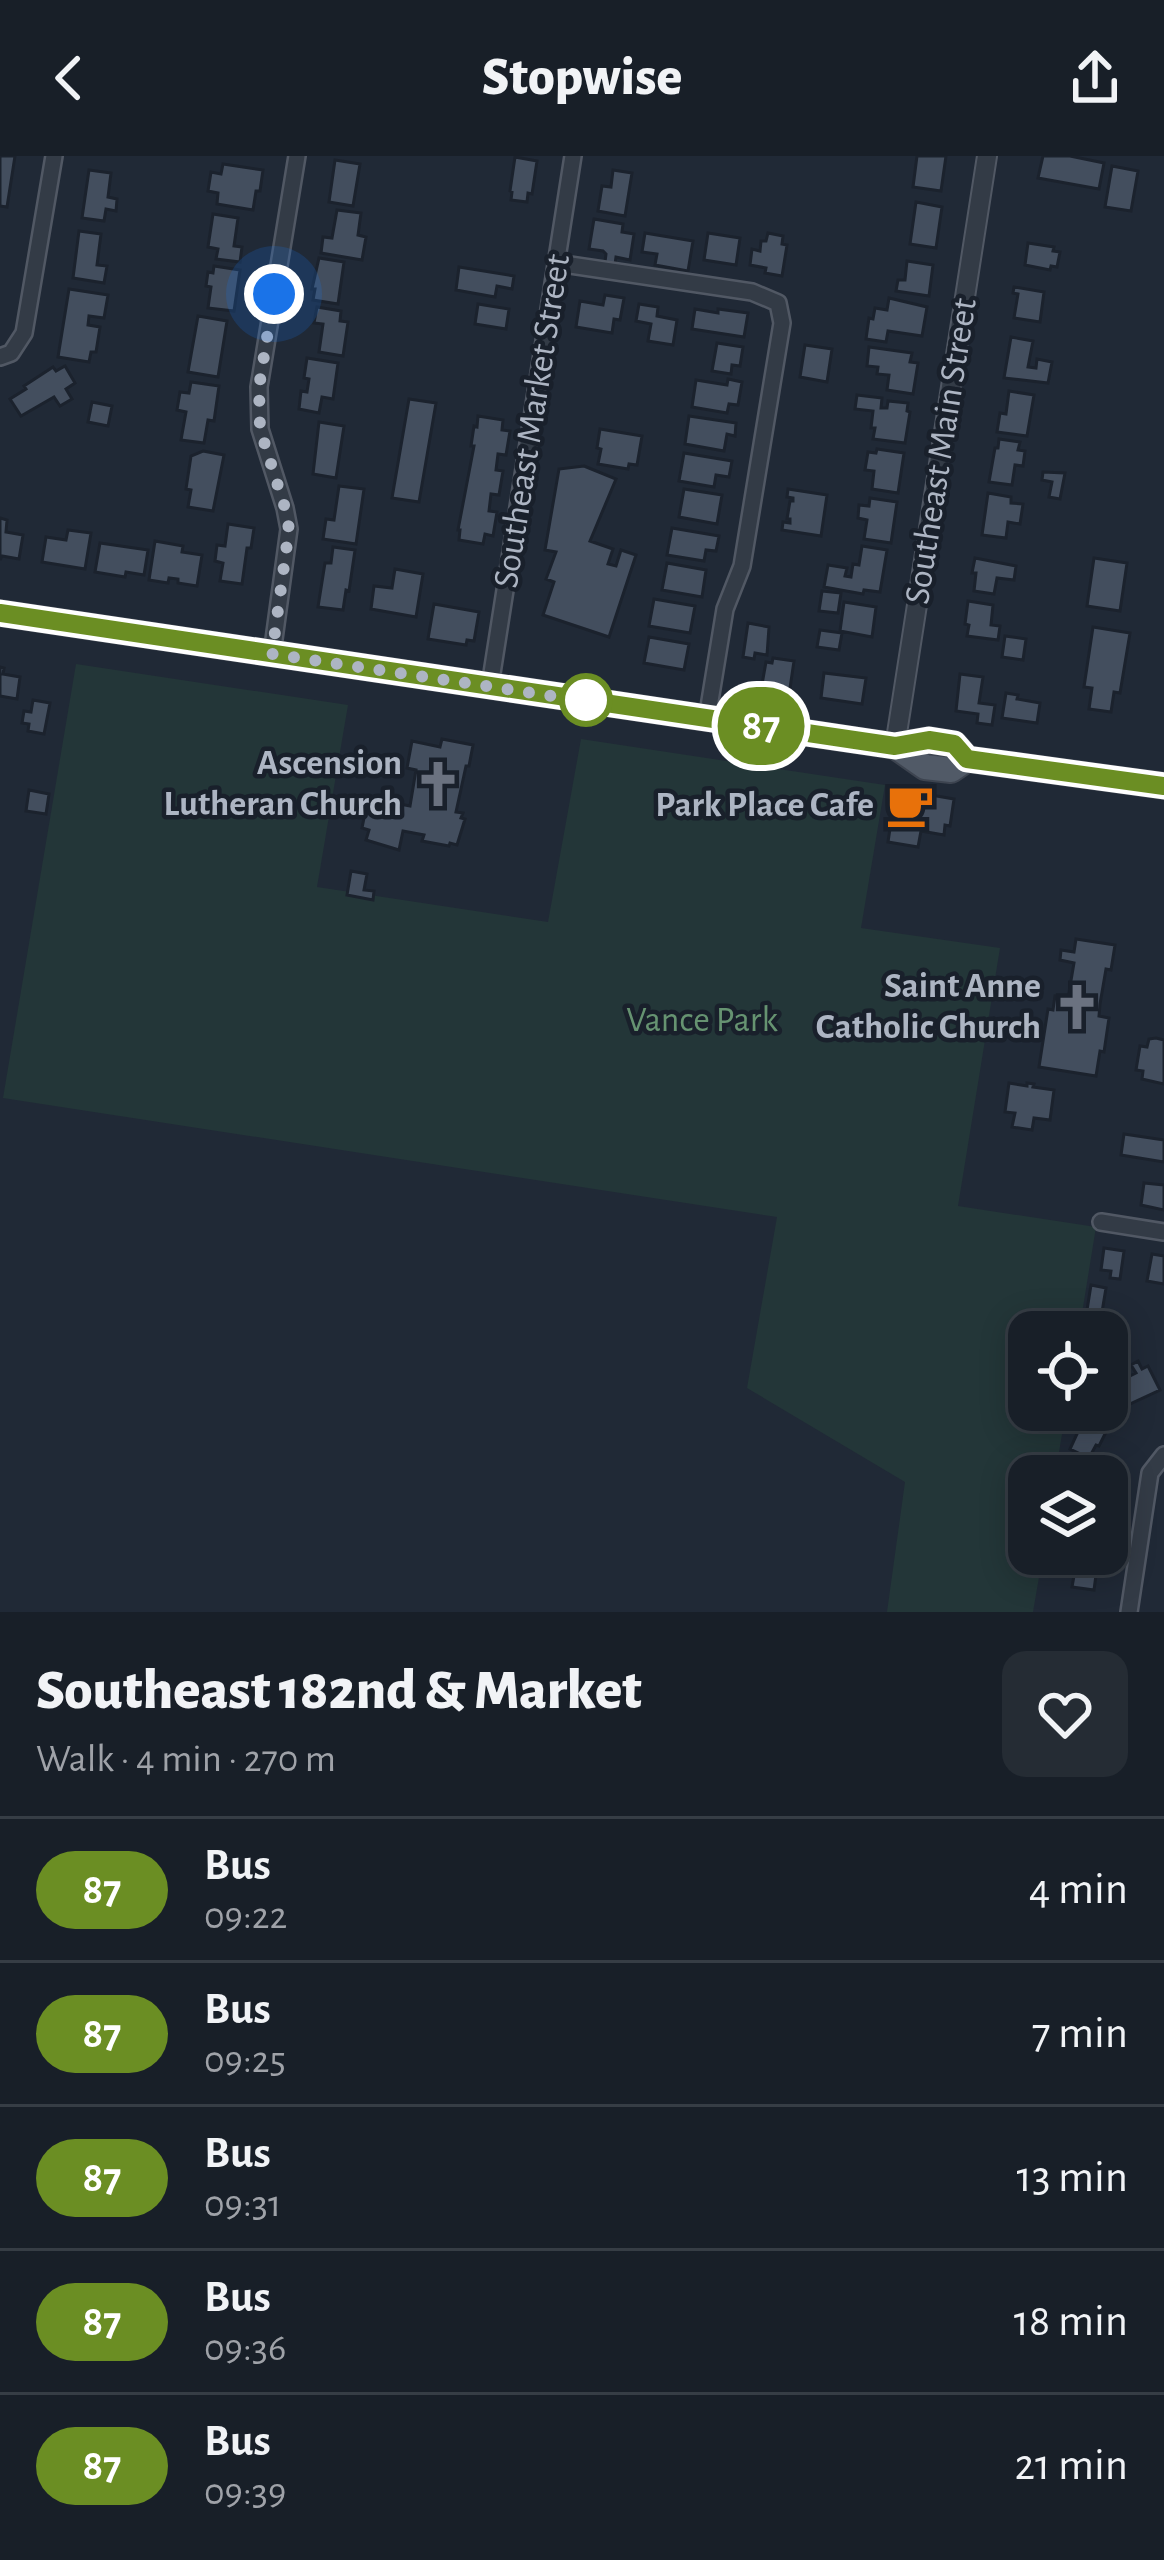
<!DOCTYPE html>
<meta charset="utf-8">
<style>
:root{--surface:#181f28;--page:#252c34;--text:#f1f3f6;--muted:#9fa2a8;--line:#363d45}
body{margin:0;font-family:"Alegreya Sans",sans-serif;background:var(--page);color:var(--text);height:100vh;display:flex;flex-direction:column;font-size:45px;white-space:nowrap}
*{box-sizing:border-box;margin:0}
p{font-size:39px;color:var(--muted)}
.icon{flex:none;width:66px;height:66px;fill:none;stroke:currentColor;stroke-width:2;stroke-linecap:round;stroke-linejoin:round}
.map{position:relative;height:1456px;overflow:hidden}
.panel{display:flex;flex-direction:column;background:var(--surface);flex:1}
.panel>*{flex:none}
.badge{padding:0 24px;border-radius:39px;font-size:42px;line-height:78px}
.buttons{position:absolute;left:1008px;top:1155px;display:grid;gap:24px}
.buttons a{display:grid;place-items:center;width:120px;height:120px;border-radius:24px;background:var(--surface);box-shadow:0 6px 30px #0003,0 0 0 3px var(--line);font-size:60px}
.you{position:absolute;width:60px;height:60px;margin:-30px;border:9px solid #fff;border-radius:50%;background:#1a73e8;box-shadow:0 0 0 18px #1a73e833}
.map>.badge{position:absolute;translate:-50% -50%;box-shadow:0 0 0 6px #fff}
.round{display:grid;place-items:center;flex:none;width:126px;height:126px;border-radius:24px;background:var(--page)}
.overview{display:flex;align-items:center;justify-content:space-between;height:204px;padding:0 36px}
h1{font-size:57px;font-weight:800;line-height:90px}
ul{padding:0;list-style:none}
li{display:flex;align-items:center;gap:36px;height:144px;padding:0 36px;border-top:3px solid var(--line)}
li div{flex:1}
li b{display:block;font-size:45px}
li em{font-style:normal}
li .badge{min-width:132px;font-weight:700;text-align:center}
header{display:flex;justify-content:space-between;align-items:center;height:156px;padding:0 36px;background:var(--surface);font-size:54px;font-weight:800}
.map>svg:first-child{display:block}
.green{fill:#233638}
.building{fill:#434e5e;stroke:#1b222d;stroke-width:3}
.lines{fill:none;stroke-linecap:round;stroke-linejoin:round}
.minor-casing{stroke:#515864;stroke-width:20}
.tertiary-casing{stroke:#515864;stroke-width:22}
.primary-casing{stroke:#3d4450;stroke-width:28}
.minor{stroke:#333b46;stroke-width:15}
.tertiary{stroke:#333b46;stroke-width:18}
.primary{stroke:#515a67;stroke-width:24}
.line-casing{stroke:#fff;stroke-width:27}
.line{stroke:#6b8e23;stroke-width:18}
.walk{stroke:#adb5c3;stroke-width:12;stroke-dasharray:0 21.6}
.stop-dot{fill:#fff;stroke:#6b8e23;stroke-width:6}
.labels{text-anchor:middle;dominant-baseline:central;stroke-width:9;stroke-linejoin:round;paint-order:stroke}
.street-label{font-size:36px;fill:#adb5c3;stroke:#19202b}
.poi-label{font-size:36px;font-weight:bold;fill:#adb5c3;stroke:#19202b;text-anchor:end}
.park-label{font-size:36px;fill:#669371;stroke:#19202b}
</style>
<header><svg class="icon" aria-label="back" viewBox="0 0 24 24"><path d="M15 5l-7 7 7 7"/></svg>Stopwise<svg class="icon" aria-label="share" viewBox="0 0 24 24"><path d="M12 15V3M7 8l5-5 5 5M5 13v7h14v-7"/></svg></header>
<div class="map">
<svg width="1164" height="1456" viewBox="0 0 1164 1456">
<rect width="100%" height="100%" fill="#202936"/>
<path class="green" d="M 76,508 L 348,549 L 317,731 L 548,766 L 581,583 L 885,629 L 861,772 L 1000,792 L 958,1050 L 1096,1071 L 1079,1176 L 1029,1176 L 1029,1254 L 1066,1254 L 1055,1320 L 1029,1320 L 1029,1398 L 1043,1398 L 1033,1456 L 887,1456 L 905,1326 L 747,1232 L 777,1061 L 3,942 Z"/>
<path class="building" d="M 0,0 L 15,0 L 7,51 L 0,50 Z
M 917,0 L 946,0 L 941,35 L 913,31 Z
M 1043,0 L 1070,0 L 1104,7 L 1099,33 L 1038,22 Z
M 515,1 L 537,5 L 532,38 L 528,37 L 527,46 L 511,44 L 512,36 L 510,35 Z
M 335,4 L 360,8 L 353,50 L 329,46 Z
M 223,8 L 263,14 L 260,35 L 256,35 L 253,54 L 217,48 L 218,37 L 208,35 L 211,16 L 221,18 Z
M 1112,10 L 1138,15 L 1131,55 L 1105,51 Z
M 89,14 L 111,17 L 108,41 L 117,43 L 116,55 L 106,53 L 104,65 L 82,62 Z
M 613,14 L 632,17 L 625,60 L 598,55 L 602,30 L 611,31 Z
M 916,46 L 942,51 L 936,92 L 910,88 Z
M 337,54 L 361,57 L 358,79 L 366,81 L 362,104 L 321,97 L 323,81 L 332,82 Z
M 213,58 L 238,62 L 234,90 L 242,91 L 240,106 L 216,103 L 218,93 L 208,91 Z
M 594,63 L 623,68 L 622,76 L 634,78 L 630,104 L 616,101 L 615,108 L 605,106 L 606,98 L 603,95 L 589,93 Z
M 79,75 L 101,78 L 97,109 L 107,110 L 104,127 L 73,122 Z
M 645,77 L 693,85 L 688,115 L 655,109 L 657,98 L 642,96 Z
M 708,77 L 740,82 L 736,109 L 704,104 Z
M 768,77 L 783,80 L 782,88 L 787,89 L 782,120 L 765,117 L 766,112 L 750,109 L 752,93 L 760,95 L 761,85 L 766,85 Z
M 1028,87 L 1054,91 L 1053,95 L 1060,96 L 1057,111 L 1051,110 L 1050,114 L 1025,109 Z
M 319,102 L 344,106 L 338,148 L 313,144 L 315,133 L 312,133 Z
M 907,105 L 933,109 L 929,140 L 896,135 L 898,124 L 905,124 Z
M 214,110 L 240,114 L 234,155 L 208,152 L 211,131 L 206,130 L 208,116 L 213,117 Z
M 459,111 L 514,120 L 512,133 L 497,130 L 495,141 L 456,134 Z
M 1014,131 L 1044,136 L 1040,166 L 1014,162 L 1018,138 L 1013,137 Z
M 69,133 L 108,139 L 104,162 L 89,160 L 88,169 L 100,171 L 96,196 L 91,196 L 89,206 L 58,201 Z
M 605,139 L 624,142 L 620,164 L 614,163 L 612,177 L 576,171 L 580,145 L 603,149 Z
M 889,142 L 927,151 L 922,180 L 888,175 L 886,186 L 866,183 L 869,162 L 873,163 L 875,152 L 887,154 Z
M 478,148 L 509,153 L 506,173 L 475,168 Z
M 639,148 L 658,151 L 657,160 L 677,164 L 673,189 L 648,185 L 651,168 L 636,165 Z
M 317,151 L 341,155 L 340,165 L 348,166 L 343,200 L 319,196 L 323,168 L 314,167 Z
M 695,153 L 718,157 L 718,153 L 748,157 L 744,181 L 692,173 Z
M 198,160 L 227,165 L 218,221 L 188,216 Z
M 1011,181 L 1033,185 L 1028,211 L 1036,212 L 1037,203 L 1052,206 L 1048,227 L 1004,222 Z
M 717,187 L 743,191 L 740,210 L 732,209 L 731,218 L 712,215 Z
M 805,189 L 832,193 L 827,226 L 800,221 Z
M 869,191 L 912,197 L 910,206 L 918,207 L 913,238 L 887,234 L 889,219 L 877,218 L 878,211 L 867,210 Z
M 307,202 L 338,207 L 333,243 L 322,241 L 319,257 L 299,253 L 301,235 L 307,236 L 309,223 L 304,222 Z
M 65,210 L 75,227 L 66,233 L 72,243 L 60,250 L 54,241 L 21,260 L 10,243 L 26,233 L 24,230 L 53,211 L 56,215 Z
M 728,223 L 742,226 L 738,249 L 729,248 L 727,257 L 692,251 L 696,224 L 727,229 Z
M 191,226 L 219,230 L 214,265 L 208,264 L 204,287 L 181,284 L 186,256 L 177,254 L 180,236 L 189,237 Z
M 1009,235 L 1034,239 L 1027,280 L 997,276 L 1000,257 L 1006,258 Z
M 857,239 L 882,242 L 881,252 L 887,252 L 888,245 L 908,247 L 907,255 L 910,256 L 905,287 L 873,283 L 875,272 L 871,272 L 873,255 L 855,253 Z
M 409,243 L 436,247 L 419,346 L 392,342 Z
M 92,246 L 112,250 L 108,270 L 88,266 Z
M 478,260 L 503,264 L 502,274 L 510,275 L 506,299 L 498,298 L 496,314 L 503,315 L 499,339 L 491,338 L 489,355 L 497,356 L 493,380 L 485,378 L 483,388 L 459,384 L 460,374 L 458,374 L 474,290 L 471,290 L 474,270 L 477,271 Z
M 689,260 L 736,267 L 735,280 L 727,278 L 724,295 L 685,288 Z
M 319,266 L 344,270 L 336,322 L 313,318 Z
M 600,273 L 642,280 L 637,309 L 629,308 L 628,313 L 598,308 L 601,293 L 597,292 Z
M 999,283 L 1020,286 L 1018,294 L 1025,295 L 1023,310 L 1015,309 L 1012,329 L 989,326 L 995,292 L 998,292 Z
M 877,293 L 904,297 L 898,337 L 872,333 L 874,315 L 865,314 L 868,296 L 876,297 Z
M 203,295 L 224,299 L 213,355 L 188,351 L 191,334 L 186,333 L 191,300 Z
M 684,297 L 732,305 L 729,321 L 716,319 L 714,331 L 679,325 Z
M 584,310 L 616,323 L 590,385 L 613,393 L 608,408 L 616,410 L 621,394 L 636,399 L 609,481 L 543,459 L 554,426 L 546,423 L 556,396 L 545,394 L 559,313 Z
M 1043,316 L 1065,317 L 1060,343 L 1049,341 L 1052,326 L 1042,324 Z
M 339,330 L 364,333 L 356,388 L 323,383 L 326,363 L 334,364 Z
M 684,333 L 722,339 L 717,368 L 679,361 Z
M 788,333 L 827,339 L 821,380 L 782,374 L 783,366 L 790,367 L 790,363 L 787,363 L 790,345 L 793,345 L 793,342 L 787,341 Z
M 988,337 L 1011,341 L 1011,347 L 1023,348 L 1020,368 L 1008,366 L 1006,382 L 982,379 Z
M 870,342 L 897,346 L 891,387 L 864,383 L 867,364 L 858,362 L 859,349 L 869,350 Z
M 0,362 L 7,364 L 6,376 L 23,379 L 19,403 L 2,400 L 0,404 Z
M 228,368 L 254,372 L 251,392 L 247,392 L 242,428 L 220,425 L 223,407 L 215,405 L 217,389 L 225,390 Z
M 672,372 L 719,380 L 716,395 L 706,394 L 704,405 L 667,399 Z
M 68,374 L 91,377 L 85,413 L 42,406 L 46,381 L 66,384 Z
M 155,385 L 183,390 L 182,396 L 202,399 L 197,430 L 178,427 L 178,423 L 169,422 L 168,427 L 149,424 Z
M 100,387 L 148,394 L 144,419 L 126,416 L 125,421 L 95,416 Z
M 862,390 L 887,394 L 880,436 L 864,434 L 863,438 L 824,431 L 828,409 L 847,412 L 845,420 L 851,421 L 853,408 L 859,409 Z
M 333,391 L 355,394 L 349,435 L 346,434 L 343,454 L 318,451 L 325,407 L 331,407 Z
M 975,402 L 1016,410 L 1014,424 L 997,422 L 994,438 L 974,435 L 976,417 L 972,417 Z
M 1094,402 L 1127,407 L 1120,455 L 1087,450 Z
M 667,407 L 706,414 L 702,441 L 662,434 Z
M 395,413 L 423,418 L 416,461 L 371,453 L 374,430 L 392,432 Z
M 822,435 L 841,437 L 838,457 L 819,455 Z
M 654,443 L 695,450 L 690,477 L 649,470 Z
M 968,445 L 993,449 L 991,469 L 1000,470 L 998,484 L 967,480 L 969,469 L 965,468 Z
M 844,446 L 876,451 L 872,481 L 840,475 Z
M 434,448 L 479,456 L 474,485 L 467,484 L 466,489 L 428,483 Z
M 748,467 L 769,471 L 767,499 L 755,497 L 754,503 L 743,501 Z
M 1093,471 L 1130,477 L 1120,537 L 1114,536 L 1111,556 L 1089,553 L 1092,532 L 1084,531 Z
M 820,474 L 842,477 L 839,494 L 817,491 Z
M 1005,480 L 1026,483 L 1023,504 L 1002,501 Z
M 649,481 L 689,488 L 684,514 L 644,507 Z
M 773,502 L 794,505 L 789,539 L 761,534 L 766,506 L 772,507 Z
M 0,511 L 4,512 L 3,518 L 20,521 L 17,543 L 0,540 Z
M 824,517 L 866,522 L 862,548 L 821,542 Z
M 960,518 L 983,521 L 979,547 L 995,549 L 992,569 L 977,567 L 978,558 L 956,555 Z
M 1006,537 L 1018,539 L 1017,543 L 1040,547 L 1037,567 L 1002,562 Z
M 33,544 L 50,547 L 44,578 L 28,575 L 29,568 L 22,567 L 24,555 L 31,556 Z
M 442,583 L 473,589 L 469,610 L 466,610 L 456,656 L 463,657 L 461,662 L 465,663 L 457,689 L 450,687 L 449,690 L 422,685 L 424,679 L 403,675 L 399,694 L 366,684 L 369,674 L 362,672 L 368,642 L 410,650 L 416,614 L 407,612 L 412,585 L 440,591 Z
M 896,633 L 954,643 L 950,670 L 945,669 L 944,679 L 921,675 L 918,691 L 888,686 Z
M 29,634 L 49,638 L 46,658 L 26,655 Z
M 351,715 L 367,718 L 364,734 L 374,735 L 373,744 L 347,739 Z
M 1076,783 L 1115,789 L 1111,814 L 1106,813 L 1100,848 L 1099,860 L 1109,862 L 1104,896 L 1100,895 L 1096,920 L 1039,911 L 1048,853 L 1053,854 L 1055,840 L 1068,842 L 1074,807 L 1060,804 L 1061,794 L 1074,796 Z
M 1156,882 L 1164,884 L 1164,928 L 1142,923 L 1143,915 L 1136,914 L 1140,890 L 1147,891 L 1149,883 Z
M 1009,927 L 1027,930 L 1027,927 L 1034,928 L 1033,931 L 1054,934 L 1050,964 L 1034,962 L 1032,974 L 1012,971 L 1015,957 L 1005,956 Z
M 1124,978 L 1164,984 L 1164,1006 L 1121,999 Z
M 1144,1027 L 1164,1029 L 1164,1054 L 1141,1049 Z
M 1104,1092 L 1124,1095 L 1120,1123 L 1110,1122 L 1111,1115 L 1101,1114 Z
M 1152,1098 L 1164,1100 L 1164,1128 L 1147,1125 Z
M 1091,1129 L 1106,1132 L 1102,1156 L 1087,1154 Z
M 1138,1205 L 1142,1213 L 1148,1210 L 1160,1234 L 1119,1253 L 1108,1231 L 1136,1217 L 1131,1209 Z
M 1107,1251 L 1110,1253 L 1103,1269 L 1108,1272 L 1099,1290 L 1096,1289 L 1089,1302 L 1070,1293 L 1088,1254 L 1107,1254 Z
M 1078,1398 L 1099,1398 L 1098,1405 L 1101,1405 L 1099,1419 L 1096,1419 L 1094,1434 L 1072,1431 Z"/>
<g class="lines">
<defs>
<path id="minor" d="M 557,107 L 752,136 L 778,147 L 782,167 L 742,410 L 725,453 L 707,563
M 0,201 L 11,197 L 24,177 L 54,0
M 272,498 L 289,373 L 285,352 L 260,273 L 259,231 L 297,0
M 490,530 L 573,0
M 1101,1066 L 1164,1076
M 1129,1456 L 1150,1317 L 1164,1299"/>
<path id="tertiary" d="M 895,590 L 987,0"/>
<path id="primary" d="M 0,457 L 895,590 L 929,584 L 954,588 L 967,603
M 895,590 L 925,611 L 951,614 L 967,603 L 1164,630"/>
</defs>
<use href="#minor" class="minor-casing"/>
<use href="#tertiary" class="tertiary-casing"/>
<use href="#primary" class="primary-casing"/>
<use href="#minor" class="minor"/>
<use href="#tertiary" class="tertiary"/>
<use href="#primary" class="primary"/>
</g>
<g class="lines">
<defs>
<path id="line" d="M 0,457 L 895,590 L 929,584 L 954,588 L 967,603 L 1164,630"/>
</defs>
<use href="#line" class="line-casing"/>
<use href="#line" class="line"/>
<path class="walk" d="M 274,138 L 259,231 L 260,273 L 285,352 L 289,373 L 272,498 L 606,548 L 586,544"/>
</g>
<defs>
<symbol id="church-bare" viewBox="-9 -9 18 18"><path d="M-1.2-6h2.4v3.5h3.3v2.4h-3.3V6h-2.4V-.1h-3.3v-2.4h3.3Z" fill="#6b7280" stroke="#19202b" stroke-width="2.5" paint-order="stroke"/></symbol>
<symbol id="cafe-bare" viewBox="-9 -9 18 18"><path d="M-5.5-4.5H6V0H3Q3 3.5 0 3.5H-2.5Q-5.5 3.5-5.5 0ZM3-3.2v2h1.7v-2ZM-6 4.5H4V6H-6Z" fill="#e8710a" stroke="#19202b" stroke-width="2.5" paint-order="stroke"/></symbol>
</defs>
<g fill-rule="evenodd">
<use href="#church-bare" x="405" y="595" width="66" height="66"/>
<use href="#cafe-bare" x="877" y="616" width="66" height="66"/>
<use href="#church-bare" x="1044" y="818" width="66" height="66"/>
</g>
<circle class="stop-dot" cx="586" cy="544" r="24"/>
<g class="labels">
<g class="street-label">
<text transform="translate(532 265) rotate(-81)">Southeast Market Street</text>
<text transform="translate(941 295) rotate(-81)">Southeast Main Street</text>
</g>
<g class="poi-label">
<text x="402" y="607">Ascension<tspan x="402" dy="41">Lutheran Church</tspan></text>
<text x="874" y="649">Park Place Cafe</text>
<text x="1041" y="830">Saint Anne<tspan x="1041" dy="41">Catholic Church</tspan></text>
</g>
<g class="park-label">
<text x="702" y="864">Vance Park</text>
</g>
</g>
</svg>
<div class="buttons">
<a><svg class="icon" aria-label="locate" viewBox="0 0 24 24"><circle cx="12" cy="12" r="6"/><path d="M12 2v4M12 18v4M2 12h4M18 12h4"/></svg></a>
<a><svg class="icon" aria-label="layers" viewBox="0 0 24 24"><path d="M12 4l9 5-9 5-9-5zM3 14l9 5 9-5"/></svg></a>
</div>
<div class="you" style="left:274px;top:138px"></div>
<b class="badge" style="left:761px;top:570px;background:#6b8e23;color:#fff">87</b>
</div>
<section class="panel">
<div class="overview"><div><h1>Southeast 182nd &amp; Market</h1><p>Walk · 4 min · 270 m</p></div><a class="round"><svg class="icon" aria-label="heart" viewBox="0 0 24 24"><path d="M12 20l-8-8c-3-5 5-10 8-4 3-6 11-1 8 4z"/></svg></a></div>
<ul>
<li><span class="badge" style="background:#6b8e23;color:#fff">87</span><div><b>Bus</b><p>09:22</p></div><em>4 min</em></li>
<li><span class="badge" style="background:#6b8e23;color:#fff">87</span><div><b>Bus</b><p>09:25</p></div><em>7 min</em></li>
<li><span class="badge" style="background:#6b8e23;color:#fff">87</span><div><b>Bus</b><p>09:31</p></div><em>13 min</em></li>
<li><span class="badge" style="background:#6b8e23;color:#fff">87</span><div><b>Bus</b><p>09:36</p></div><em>18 min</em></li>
<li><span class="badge" style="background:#6b8e23;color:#fff">87</span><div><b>Bus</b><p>09:39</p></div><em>21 min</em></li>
</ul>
</section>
